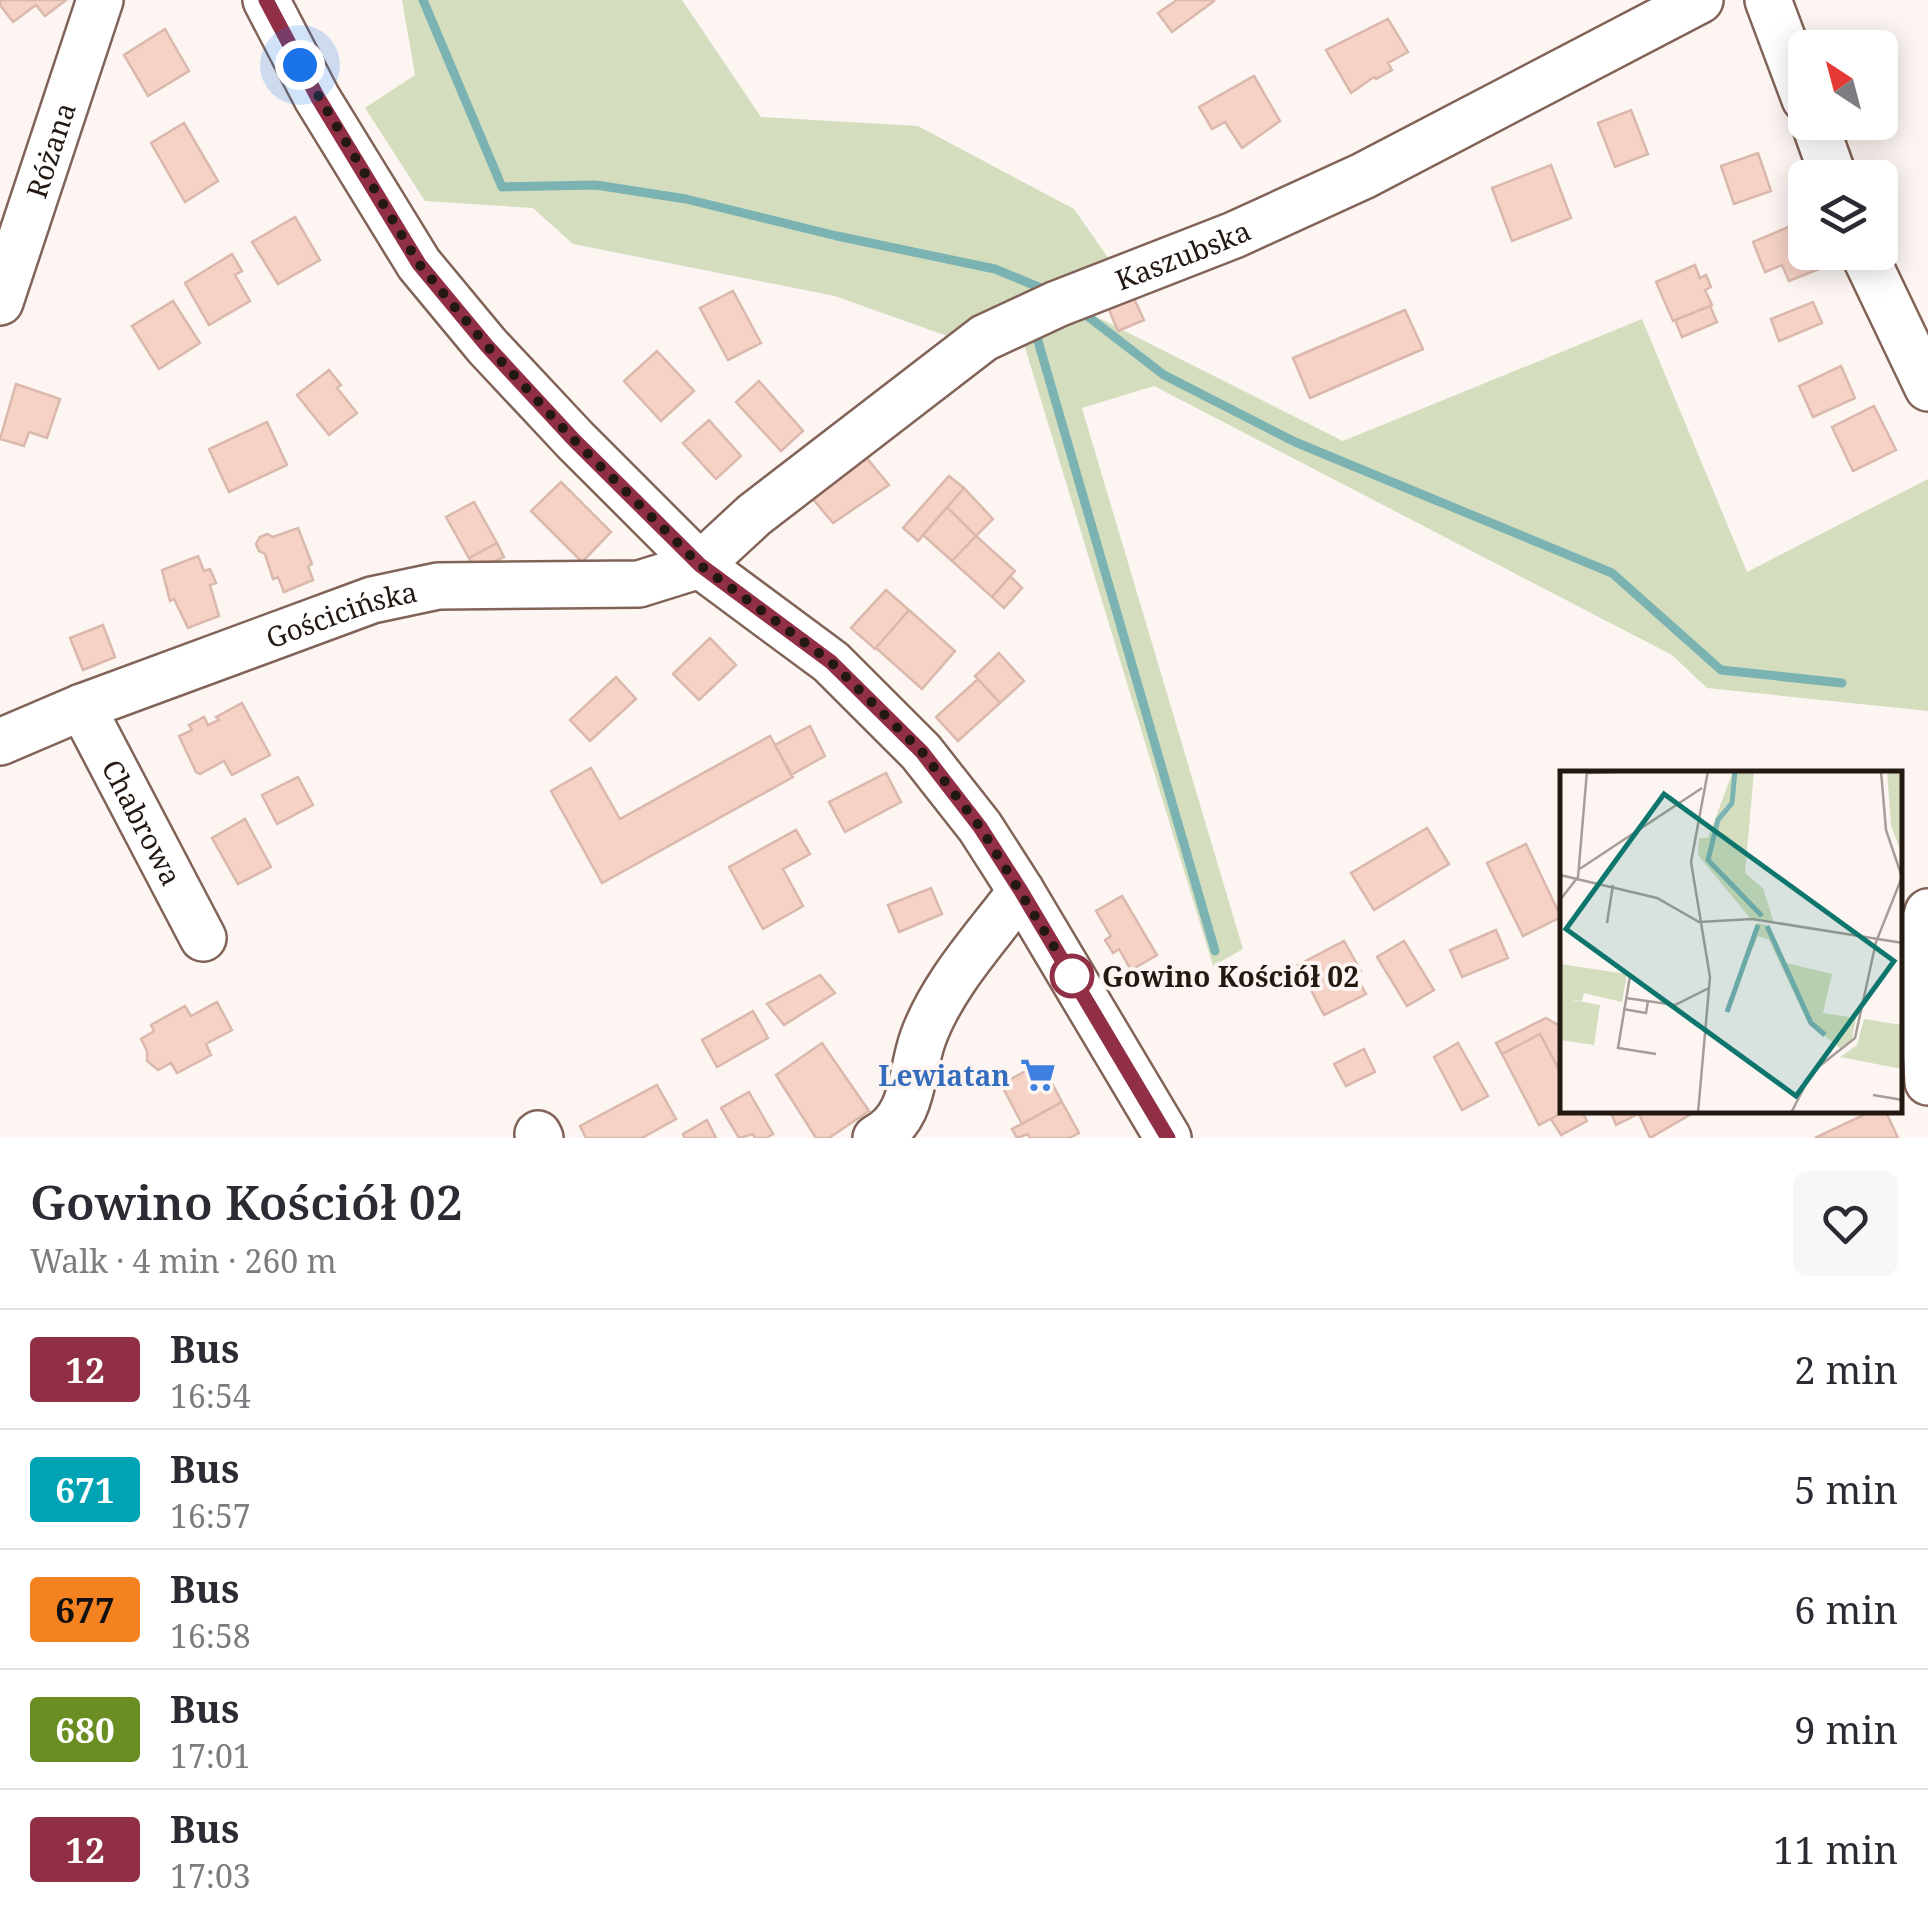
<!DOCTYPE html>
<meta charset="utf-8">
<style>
:root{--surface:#fff;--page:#f7f7f7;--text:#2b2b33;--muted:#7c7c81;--line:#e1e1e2}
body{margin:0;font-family:"Noto Serif",serif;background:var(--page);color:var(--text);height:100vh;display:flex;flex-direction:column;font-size:38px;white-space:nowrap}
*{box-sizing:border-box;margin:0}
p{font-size:32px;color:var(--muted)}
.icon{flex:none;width:55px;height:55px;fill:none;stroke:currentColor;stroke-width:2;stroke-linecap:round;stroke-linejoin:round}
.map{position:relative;height:1138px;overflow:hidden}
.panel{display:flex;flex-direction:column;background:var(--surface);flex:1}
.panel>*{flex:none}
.badge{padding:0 20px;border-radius:8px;font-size:35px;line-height:65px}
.needle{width:65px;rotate:324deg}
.fabs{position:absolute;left:1788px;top:30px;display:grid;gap:20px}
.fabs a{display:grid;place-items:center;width:110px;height:110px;border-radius:15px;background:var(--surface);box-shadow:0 5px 25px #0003;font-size:50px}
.you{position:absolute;width:50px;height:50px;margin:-25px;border:8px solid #fff;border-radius:50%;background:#1a73e8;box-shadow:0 0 0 15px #1a73e833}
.map>.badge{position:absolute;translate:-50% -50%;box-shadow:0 0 0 5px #fff}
.round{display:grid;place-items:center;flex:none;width:105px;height:105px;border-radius:15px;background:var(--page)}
.overview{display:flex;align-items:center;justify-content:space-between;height:170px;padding:0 30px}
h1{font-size:48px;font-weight:600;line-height:75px}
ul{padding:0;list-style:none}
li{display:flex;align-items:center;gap:30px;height:120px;padding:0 30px;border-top:2px solid var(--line)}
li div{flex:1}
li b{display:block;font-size:38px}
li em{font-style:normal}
li .badge{min-width:110px;font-weight:700;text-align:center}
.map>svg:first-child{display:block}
.green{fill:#d4debe}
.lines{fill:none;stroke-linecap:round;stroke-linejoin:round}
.stream{stroke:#7bb2b2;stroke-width:9}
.building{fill:#f5d2c5;stroke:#dab8ab;stroke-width:2.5}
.minor-casing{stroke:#816357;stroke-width:50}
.minor{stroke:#fff;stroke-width:45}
.line-casing{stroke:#fff;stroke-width:22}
.line{stroke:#912f46;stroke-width:15}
.walk{stroke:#241813;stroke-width:10;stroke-dasharray:0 18}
.stop-dot{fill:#fff;stroke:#912f46;stroke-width:5}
.labels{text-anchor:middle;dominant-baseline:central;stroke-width:8;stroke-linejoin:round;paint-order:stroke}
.street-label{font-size:28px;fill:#241813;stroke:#fcf5f2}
.stop-label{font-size:28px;font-weight:bold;fill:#241813;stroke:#fcf5f2;text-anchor:start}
.shop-label{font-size:28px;font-weight:bold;fill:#366cbe;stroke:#fcf5f2;text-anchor:end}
.inset-river{fill:none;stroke:#7bb2b2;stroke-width:5}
.inset-road{fill:none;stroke:#a69d99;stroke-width:2.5}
.view{fill:#0f766e;fill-opacity:0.15;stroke:#0f766e;stroke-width:5}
.inset-edge{fill:none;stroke:#241813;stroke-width:5}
</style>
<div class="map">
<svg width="1928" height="1138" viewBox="0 0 1928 1138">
<rect width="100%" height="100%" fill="#fcf5f2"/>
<path class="green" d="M 402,0 L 682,0 L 761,117 L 918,126 L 1074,209 L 1116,269 L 964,342 L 835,296 L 573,244 L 533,208 L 425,201 L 365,108 L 415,75 Z
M 1083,310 L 1343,441 L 1642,319 L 1747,572 L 1928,479 L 1928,711 L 1707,688 L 1672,655 L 1154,386 L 1082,408 L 1243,949 L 1213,966 L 1023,341 Z"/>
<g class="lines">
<path class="stream" d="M 423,0 L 502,187 L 596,185 L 686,199 L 837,236 L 995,269 L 1041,288
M 1082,312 L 1164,375 L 1295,442 L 1612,573 L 1721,670 L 1842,683
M 1036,334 L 1215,951"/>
</g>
<path class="building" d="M 0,0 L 66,0 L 45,16 L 36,5 L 13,22 L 0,5 Z
M 1177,0 L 1213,0 L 1214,1 L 1172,32 L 1158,13 Z
M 1388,19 L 1408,52 L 1388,63 L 1392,70 L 1376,79 L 1374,77 L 1351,93 L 1326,50 Z
M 165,29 L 189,71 L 148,96 L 124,55 Z
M 1254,76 L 1280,121 L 1242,148 L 1225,122 L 1212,129 L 1199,107 Z
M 1631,110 L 1648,154 L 1615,167 L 1598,123 Z
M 184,123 L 218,181 L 185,202 L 151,143 Z
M 1758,153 L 1771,191 L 1734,204 L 1721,166 Z
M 1551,165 L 1571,218 L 1512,241 L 1492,188 Z
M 295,217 L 320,260 L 278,284 L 252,242 Z
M 1800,222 L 1805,234 L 1805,252 L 1812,252 L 1819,269 L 1789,281 L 1782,265 L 1765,272 L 1753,242 Z
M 232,254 L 242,271 L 235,275 L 250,301 L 209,325 L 185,283 Z
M 1695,265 L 1700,278 L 1706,275 L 1711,287 L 1705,290 L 1712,305 L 1673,321 L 1656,282 Z
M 733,291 L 761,343 L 728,360 L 700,308 Z
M 1132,294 L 1144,320 L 1118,331 L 1107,305 Z
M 173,301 L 200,343 L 159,369 L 132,326 Z
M 1813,302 L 1822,323 L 1779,341 L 1771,319 Z
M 1710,306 L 1717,322 L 1682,337 L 1675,320 Z
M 1405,310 L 1423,349 L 1310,398 L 1293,358 Z
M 657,351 L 694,391 L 661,421 L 624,381 Z
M 1841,366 L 1855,398 L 1813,417 L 1799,386 Z
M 329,370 L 341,385 L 337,388 L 357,413 L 329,435 L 297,395 Z
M 759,381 L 803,431 L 781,451 L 736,402 Z
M 16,384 L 60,399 L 47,438 L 29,432 L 24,446 L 0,439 Z
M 1874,406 L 1896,450 L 1853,471 L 1832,427 Z
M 709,420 L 741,456 L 716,479 L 683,443 Z
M 267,422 L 287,465 L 229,492 L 209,449 Z
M 866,457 L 889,485 L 833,523 L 812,498 Z
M 949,476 L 964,488 L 918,541 L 903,528 Z
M 561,482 L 611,532 L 582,562 L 531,511 Z
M 964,488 L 993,519 L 976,536 L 947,507 Z
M 474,502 L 497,543 L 469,558 L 446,517 Z
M 947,507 L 976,536 L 952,561 L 923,535 Z
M 298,528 L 312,564 L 308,566 L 313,580 L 284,592 L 278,577 L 273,579 L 265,554 L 259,551 L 256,544 L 260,537 L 267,534 L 273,537 Z
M 976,536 L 1015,571 L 992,597 L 952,561 Z
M 497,543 L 504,557 L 475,571 L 469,558 Z
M 198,556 L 204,571 L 210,569 L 216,583 L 210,585 L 219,616 L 188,628 L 174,599 L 170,601 L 162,570 Z
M 1010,576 L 1022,588 L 1004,608 L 992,597 Z
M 886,590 L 909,610 L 875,649 L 851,628 Z
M 909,610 L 955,651 L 922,689 L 876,648 Z
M 103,625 L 115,657 L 83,670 L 70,638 Z
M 710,638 L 736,665 L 699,700 L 673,674 Z
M 999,653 L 1024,681 L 1000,703 L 975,676 Z
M 616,677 L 636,699 L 590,741 L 570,720 Z
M 978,679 L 1000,703 L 958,741 L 936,717 Z
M 242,703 L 270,755 L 232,775 L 224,761 L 200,774 L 196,772 L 179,736 L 192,730 L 189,725 L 204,717 L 208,725 L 219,720 L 216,717 Z
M 810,726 L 825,756 L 791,775 L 775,745 Z
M 770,736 L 793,777 L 602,883 L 551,791 L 591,768 L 620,819 Z
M 886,773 L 901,802 L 845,832 L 829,802 Z
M 298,777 L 313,805 L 277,824 L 262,795 Z
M 245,819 L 271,867 L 238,884 L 212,838 Z
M 1427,828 L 1449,864 L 1374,910 L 1351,873 Z
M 796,830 L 810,854 L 783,869 L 803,906 L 763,929 L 729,867 Z
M 1526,844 L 1561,917 L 1523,936 L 1487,863 Z
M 931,888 L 942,914 L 899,932 L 888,905 Z
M 1122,896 L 1157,955 L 1131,970 L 1119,949 L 1113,953 L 1105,940 L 1111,936 L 1096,911 Z
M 1496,930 L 1508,958 L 1462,977 L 1450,950 Z
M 1344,941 L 1361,971 L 1355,975 L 1366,994 L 1324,1015 L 1298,965 Z
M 1404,941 L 1434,990 L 1407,1006 L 1377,957 Z
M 820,975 L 835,993 L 784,1025 L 767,1004 Z
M 217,1002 L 232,1030 L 206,1044 L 211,1055 L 177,1073 L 171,1063 L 158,1070 L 147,1061 L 147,1051 L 141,1039 L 154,1031 L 151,1025 L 185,1006 L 191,1016 Z
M 753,1011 L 768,1038 L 717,1067 L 702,1040 Z
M 1546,1018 L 1560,1026 L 1563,1033 L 1563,1077 L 1540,1034 L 1502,1054 L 1496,1043 Z
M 1540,1034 L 1563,1077 L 1563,1110 L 1567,1110 L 1539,1125 L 1502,1054 Z
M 822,1043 L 869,1111 L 829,1138 L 816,1138 L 776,1075 Z
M 1458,1043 L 1488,1096 L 1462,1110 L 1434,1057 Z
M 1364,1049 L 1375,1072 L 1346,1086 L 1334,1064 Z
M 1041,1063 L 1062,1102 L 1022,1124 L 1001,1084 Z
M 657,1085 L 676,1119 L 642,1138 L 586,1138 L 580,1126 Z
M 749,1092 L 773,1134 L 766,1138 L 755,1138 L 753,1134 L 739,1138 L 721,1108 Z
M 1062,1102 L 1079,1133 L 1069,1138 L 1030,1138 L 1028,1134 L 1017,1138 L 1012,1129 Z
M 1567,1110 L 1581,1110 L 1587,1121 L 1561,1135 L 1551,1119 Z
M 1610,1110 L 1646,1110 L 1616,1125 Z
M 1646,1110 L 1698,1110 L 1650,1138 L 1639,1114 Z
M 1874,1110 L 1885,1110 L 1898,1138 L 1815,1138 Z
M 707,1120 L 716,1138 L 685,1138 L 683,1134 Z"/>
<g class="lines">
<defs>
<g id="minor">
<path d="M 266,0 L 317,98 L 419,264 L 487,346 L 575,440 L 700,565 L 831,662 L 921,752 L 980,827 L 1021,891 L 1168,1138"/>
<path d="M 1768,0 L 1805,99"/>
<path d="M 1814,122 L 1834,178"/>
<path d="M 1863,252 L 1928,388"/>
<path id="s1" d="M 0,302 L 100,0"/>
<path id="s2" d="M 82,707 L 203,938"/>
<path id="s3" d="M 0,742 L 82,707 L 372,600 L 438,586 L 639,584 L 700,565 L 754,515 L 984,338 L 1057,304 L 1234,235 L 1363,176 L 1700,0"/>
<path d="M 1928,912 L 1920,938 L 1928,1082"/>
<path d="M 538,1134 L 540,1138"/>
<path d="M 876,1138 C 915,1118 910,1074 923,1038 C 943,983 987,937 1021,891"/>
</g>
</defs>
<use href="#minor" class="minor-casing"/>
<use href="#minor" class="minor"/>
</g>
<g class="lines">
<defs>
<path id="line" d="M 266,0 L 318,98 L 419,264 L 487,346 L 574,440 L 700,565 L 831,662 L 922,752 L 980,827 L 1021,891 L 1168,1138"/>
</defs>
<use href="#line" class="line-casing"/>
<use href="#line" class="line"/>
<path class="walk" d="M 300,65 L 419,264 L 487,346 L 574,440 L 700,565 L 831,662 L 922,752 L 980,827 L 1072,976"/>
</g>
<defs>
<symbol id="supermarket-bare" viewBox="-9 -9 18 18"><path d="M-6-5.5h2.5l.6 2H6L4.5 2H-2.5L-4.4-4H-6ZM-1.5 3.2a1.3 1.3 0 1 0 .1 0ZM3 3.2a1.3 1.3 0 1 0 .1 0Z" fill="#3f7fe0" stroke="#fcf5f2" stroke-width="2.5" paint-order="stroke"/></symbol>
</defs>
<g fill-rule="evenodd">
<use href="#supermarket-bare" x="1013" y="1050" width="50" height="50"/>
</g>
<circle class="stop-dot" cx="1072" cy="976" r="20"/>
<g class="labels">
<g class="street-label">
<text stroke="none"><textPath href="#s1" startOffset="160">Różana</textPath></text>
<text stroke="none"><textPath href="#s3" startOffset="1310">Kaszubska</textPath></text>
<text stroke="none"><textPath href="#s3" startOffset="365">Gościcińska</textPath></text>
<text stroke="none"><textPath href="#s2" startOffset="130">Chabrowa</textPath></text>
</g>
<g class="stop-label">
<text x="1102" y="976">Gowino Kościół 02</text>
</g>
<g class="shop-label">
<text x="1010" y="1075">Lewiatan</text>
</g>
</g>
<g transform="translate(1560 771)">
<rect width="342" height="342" fill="#fcf5f2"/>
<path d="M 173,0 L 194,0 L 185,102 L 203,117 L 214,152 L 190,147 L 138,84 L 139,67 L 148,67 ZM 327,0 L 342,0 L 342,84 L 331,54 ZM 197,152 L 207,154 L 226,192 L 272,203 L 263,242 L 296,247 L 292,268 L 280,277 L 248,252 L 209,169 L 198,165 L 165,243 ZM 0,193 L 67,203 L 62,231 L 24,222 L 22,230 L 6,228 L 40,234 L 34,274 L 0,269 ZM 304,248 L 342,254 L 342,298 L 280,286 L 297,274 Z" fill="#d4debe"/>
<path class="inset-river" d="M 175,0 L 172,32 L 158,49 L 148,89 L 202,145M 207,155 L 251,252 L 265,264M 167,241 L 198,154"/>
<path class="inset-road" d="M 27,2 L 78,0M 18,99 L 142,17M 0,104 L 97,127 L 139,151 L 192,148 L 343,172M 0,129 L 18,106 L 27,0M 47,152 L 53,114M 70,205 L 58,277 L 96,283M 66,227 L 115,234 L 149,217M 63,238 L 86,242 L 88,230M 313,324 L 343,329M 138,342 L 150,206 L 131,91 L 148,0M 231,342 L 252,301 L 295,267 L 316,171 L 342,106 L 326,59 L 321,0"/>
<path class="view" d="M 104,23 L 334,190 L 236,325 L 6,158 Z"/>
<rect width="342" height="342" class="inset-edge"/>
</g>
</svg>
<div class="fabs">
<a><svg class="needle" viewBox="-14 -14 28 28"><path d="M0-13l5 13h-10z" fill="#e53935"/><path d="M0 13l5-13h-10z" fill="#7c7c81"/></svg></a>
<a><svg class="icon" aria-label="layers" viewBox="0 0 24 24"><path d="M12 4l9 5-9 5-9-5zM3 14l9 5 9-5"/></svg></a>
</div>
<div class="you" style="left:300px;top:65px"></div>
</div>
<section class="panel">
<div class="overview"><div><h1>Gowino Kościół 02</h1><p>Walk · 4 min · 260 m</p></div><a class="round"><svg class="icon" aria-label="heart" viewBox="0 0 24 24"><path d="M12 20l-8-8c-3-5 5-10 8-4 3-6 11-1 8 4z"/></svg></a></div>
<ul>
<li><span class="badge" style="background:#912f46;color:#fff">12</span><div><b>Bus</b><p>16:54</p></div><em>2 min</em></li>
<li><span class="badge" style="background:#00a3b4;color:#fff">671</span><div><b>Bus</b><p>16:57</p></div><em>5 min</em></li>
<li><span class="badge" style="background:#f58220;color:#111">677</span><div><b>Bus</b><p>16:58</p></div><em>6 min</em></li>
<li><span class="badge" style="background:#6b8e23;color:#fff">680</span><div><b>Bus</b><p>17:01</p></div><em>9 min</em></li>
<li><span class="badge" style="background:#912f46;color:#fff">12</span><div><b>Bus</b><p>17:03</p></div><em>11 min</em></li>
</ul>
</section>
